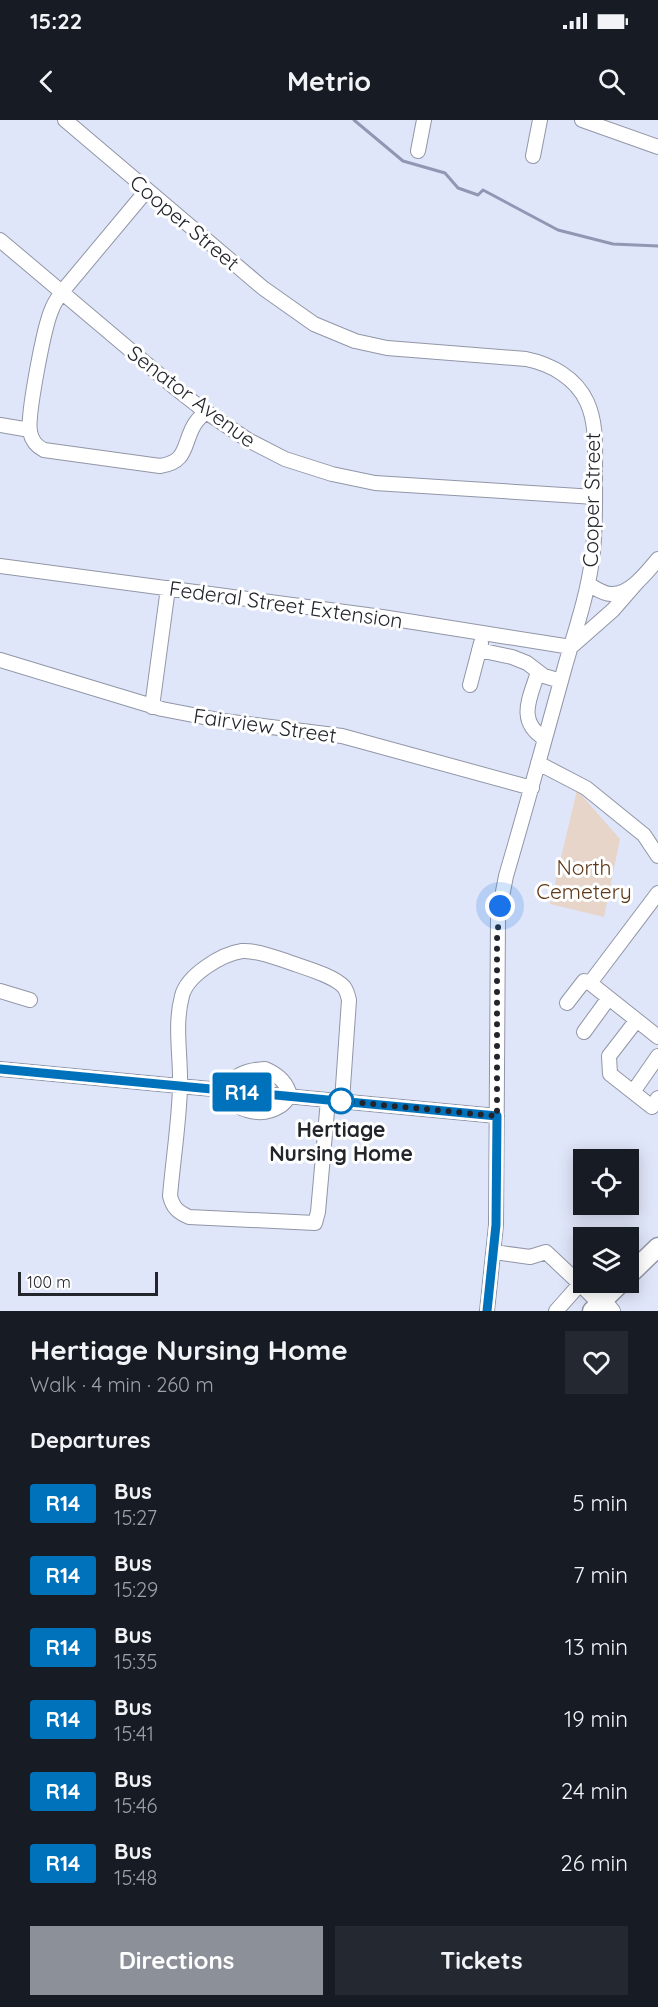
<!DOCTYPE html>
<meta charset="utf-8">
<style>
:root{--surface:#171b24;--page:#242831;--text:#f1f3f6;--muted:#9ea1a6;--accent:#8c9099}
body{margin:0;font-family:Quicksand,sans-serif;background:var(--page);color:var(--text);height:100vh;display:flex;flex-direction:column;font-size:22px;white-space:nowrap}
*{box-sizing:border-box;margin:0}
p{font-size:20px;color:var(--muted)}
.icon{flex:none;width:33px;height:33px;fill:none;stroke:currentColor;stroke-width:2;stroke-linecap:round;stroke-linejoin:round}
.map{position:relative;height:1191px;overflow:hidden}
.panel{display:flex;flex-direction:column;background:var(--surface);flex:1}
.panel>*{flex:none}
.badge{padding:0 12px;border-radius:4px;font-size:21px;line-height:39px}
.tools{position:absolute;left:573px;top:1029px;display:grid;gap:12px}
.tools a{display:grid;place-items:center;width:66px;height:66px;border-radius:0px;background:var(--surface);box-shadow:0 3px 15px #0003;font-size:30px}
.scale{position:absolute;left:18px;bottom:15px;width:140px;box-sizing:border-box;padding-left:6px;border:3px solid #23252c;border-top:0;font-size:16px;line-height:21px;white-space:nowrap;color:#23252c;-webkit-text-stroke:4px #fff;paint-order:stroke}
.you{position:absolute;width:30px;height:30px;margin:-15px;border:4px solid #fff;border-radius:50%;background:#1a73e8;box-shadow:0 0 0 9px #1a73e833}
.map>.badge{position:absolute;translate:-50% -50%;box-shadow:0 0 0 3px #fff}
h2{padding:0 30px;font-size:22px;line-height:54px}
.round{display:grid;place-items:center;flex:none;width:63px;height:63px;border-radius:0px;background:var(--page)}
.summary{display:flex;align-items:center;justify-content:space-between;height:102px;padding:0 30px}
h1{font-size:28px;font-weight:800;line-height:45px}
.action{display:flex;gap:12px;margin-top:auto;padding:12px 30px}
.action a{flex:1;height:69px;border-radius:0px;background:var(--accent);color:#fff;font-size:24px;font-weight:800;line-height:69px;text-align:center}
.action a+a{background:var(--page);color:var(--text)}
ul{padding:0;list-style:none}
li{display:flex;align-items:center;gap:18px;height:72px;padding:0 30px}
li div{flex:1}
li b{display:block;font-size:22px}
li em{font-style:normal}
li .badge{min-width:66px;font-weight:700;text-align:center}
.status{display:flex;justify-content:space-between;align-items:center;height:42px;padding:0 30px;background:var(--surface);direction:ltr}
.status svg{height:16px;fill:currentColor}
header{display:flex;justify-content:space-between;align-items:center;height:78px;padding:0 30px;background:var(--surface);font-size:27px;font-weight:800}
.map>svg:first-child{display:block}
.green{fill:#e6d5c8}
.lines{fill:none;stroke-linecap:round;stroke-linejoin:round}
.stream{stroke:#8f97b3;stroke-width:3}
.minor-casing{stroke:#9196a7;stroke-width:16}
.major-casing{stroke:#9196a7;stroke-width:21}
.minor{stroke:#fff;stroke-width:14}
.major{stroke:#fff;stroke-width:18}
.line-casing{stroke:#fff;stroke-width:14}
.line{stroke:#0072bc;stroke-width:9}
.walk{stroke:#23252c;stroke-width:6;stroke-dasharray:0 10.8}
.stop-dot{fill:#fff;stroke:#0072bc;stroke-width:3}
.labels{text-anchor:middle;dominant-baseline:central;stroke-width:6;stroke-linejoin:round;paint-order:stroke}
.street-label{font-size:21px;fill:#23252c;stroke:#fff}
.park-label{font-size:21px;fill:#5d3716;stroke:#fff}
.stop-label{font-size:21px;font-weight:bold;fill:#23252c;stroke:#fff}
</style>
<div class="status"><b>15:22</b><svg viewBox="0 0 49 12"><path d="M0 12V9h3v3zM5 12V6h3v6zM10 12V3h3v9zM15 12V0h3v12zM26 1h20v11H26zM47 4h2v5h-2z"/></svg></div>
<header><svg class="icon" aria-label="back" viewBox="0 0 24 24"><path d="M15 5l-7 7 7 7"/></svg>Metrio<svg class="icon" aria-label="search" viewBox="0 0 24 24"><circle cx="10" cy="10" r="6"/><path d="M15 15l6 6"/></svg></header>
<div class="map">
<svg width="658" height="1191" viewBox="0 0 658 1191">
<rect width="100%" height="100%" fill="#e0e6f9"/>
<path class="green" d="M 577,670 L 620,719 L 604,797 L 550,784 Z"/>
<g class="lines">
<path class="stream" d="M 354,0 L 403,41 L 445,53 L 458,68 L 478,75 L 483,70 L 558,110 L 613,124 L 658,126"/>
<defs>
<path id="minor" d="M 65,0 L 263,168 L 314,204 L 355,221 L 387,228 L 526,239 C 551,244 576,258 587,282 C 597,304 595,329 595,354 C 595,382 596,411 592,440 C 587,478 574,514 564,550 C 545,619 526,688 506,756 L 498,797 L 496,1105 L 487,1191
M 582,0 L 658,27
M 418,31 L 424,0
M 533,36 L 540,0
M 147,70 L 61,173 C 58,178 54,183 52,189 C 44,206 27,296 30,312 C 32,321 36,326 44,330 L 160,346 C 187,342 183,326 193,307 C 196,301 201,296 206,292
M 0,120 L 174,267 L 206,292 L 248,320 L 285,339 L 332,354 L 375,363 L 595,377
M 0,305 L 30,310
M 0,446 L 382,497 L 571,527 L 613,490 L 640,459
M 588,464 C 595,468 603,474 611,474 C 630,475 647,452 658,439
M 479,530 L 512,537 L 527,543 L 544,556 L 561,561
M 0,540 L 162,589 L 224,601 L 342,616 L 532,668
M 538,552 C 530,578 516,601 545,619
M 470,565 L 481,523
M 152,587 L 168,468
M 538,643 L 586,668 L 644,715 L 658,736
M 658,773 L 590,863 L 658,917
M 0,871 L 30,880
M 567,883 L 584,861 L 590,863
M 636,901 L 609,936 L 610,954 L 652,987 L 658,978
M 584,912 L 608,879
M 0,949 L 497,996
M 265,949 C 277,954 287,962 290,976 C 287,979 284,984 280,986 C 260,999 233,990 223,970 C 234,955 246,950 265,949 Z
M 633,972 L 658,936
M 328,980 L 318,1092 L 315,1103 L 189,1097 C 178,1092 173,1088 170,1076 C 173,1040 179,1003 180,967 C 181,936 174,906 182,876 C 187,855 222,834 242,831 C 256,830 273,837 286,841 C 302,847 333,855 344,867 C 347,871 348,876 349,880 L 342,981
M 494,1132 L 530,1137 L 546,1132 L 580,1164 L 556,1191
M 580,1164 L 600,1184
M 604,1180 L 613,1191"/>
<path id="major" d="M 628,1156 L 658,1127
M 592,1191 L 622,1162"/>
</defs>
<use href="#minor" class="minor-casing"/>
<use href="#major" class="major-casing"/>
<use href="#minor" class="minor"/>
<use href="#major" class="major"/>
</g>
<g class="lines">
<defs>
<path id="line" d="M 0,949 L 497,996 L 496,1105 L 487,1191"/>
</defs>
<use href="#line" class="line-casing"/>
<use href="#line" class="line"/>
<path class="walk" d="M 341,981 L 497,996 L 497,819 L 500,786"/>
</g>
<circle class="stop-dot" cx="341" cy="981" r="12"/>
<g class="labels">
<g class="street-label">
<text transform="translate(185 102) rotate(40)">Cooper Street</text>
<text transform="translate(192 276) rotate(37)">Senator Avenue</text>
<text transform="translate(591 380) rotate(-89)">Cooper Street</text>
<text transform="translate(286 484) rotate(8)">Federal Street Extension</text>
<text transform="translate(265 605) rotate(8)">Fairview Street</text>
</g>
<g class="park-label">
<text x="584" y="747">North<tspan x="584" dy="24">Cemetery</tspan></text>
</g>
<g class="stop-label">
<text x="341" y="1009">Hertiage<tspan x="341" dy="24">Nursing Home</tspan></text>
</g>
</g>
</svg>
<div class="tools">
<a><svg class="icon" aria-label="locate" viewBox="0 0 24 24"><circle cx="12" cy="12" r="6"/><path d="M12 2v4M12 18v4M2 12h4M18 12h4"/></svg></a>
<a><svg class="icon" aria-label="layers" viewBox="0 0 24 24"><path d="M12 4l9 5-9 5-9-5zM3 14l9 5 9-5"/></svg></a>
</div>
<div class="scale">100 m</div>
<div class="you" style="left:500px;top:786px"></div>
<b class="badge" style="left:242px;top:972px;background:#0072bc;color:#fff">R14</b>
</div>
<section class="panel">
<div class="summary"><div><h1>Hertiage Nursing Home</h1><p>Walk · 4 min · 260 m</p></div><a class="round"><svg class="icon" aria-label="heart" viewBox="0 0 24 24"><path d="M12 20l-8-8c-3-5 5-10 8-4 3-6 11-1 8 4z"/></svg></a></div>
<h2>Departures</h2>
<ul>
<li><span class="badge" style="background:#0072bc;color:#fff">R14</span><div><b>Bus</b><p>15:27</p></div><em>5 min</em></li>
<li><span class="badge" style="background:#0072bc;color:#fff">R14</span><div><b>Bus</b><p>15:29</p></div><em>7 min</em></li>
<li><span class="badge" style="background:#0072bc;color:#fff">R14</span><div><b>Bus</b><p>15:35</p></div><em>13 min</em></li>
<li><span class="badge" style="background:#0072bc;color:#fff">R14</span><div><b>Bus</b><p>15:41</p></div><em>19 min</em></li>
<li><span class="badge" style="background:#0072bc;color:#fff">R14</span><div><b>Bus</b><p>15:46</p></div><em>24 min</em></li>
<li><span class="badge" style="background:#0072bc;color:#fff">R14</span><div><b>Bus</b><p>15:48</p></div><em>26 min</em></li>
</ul>
<div class="action"><a>Directions</a><a>Tickets</a></div>
</section>
